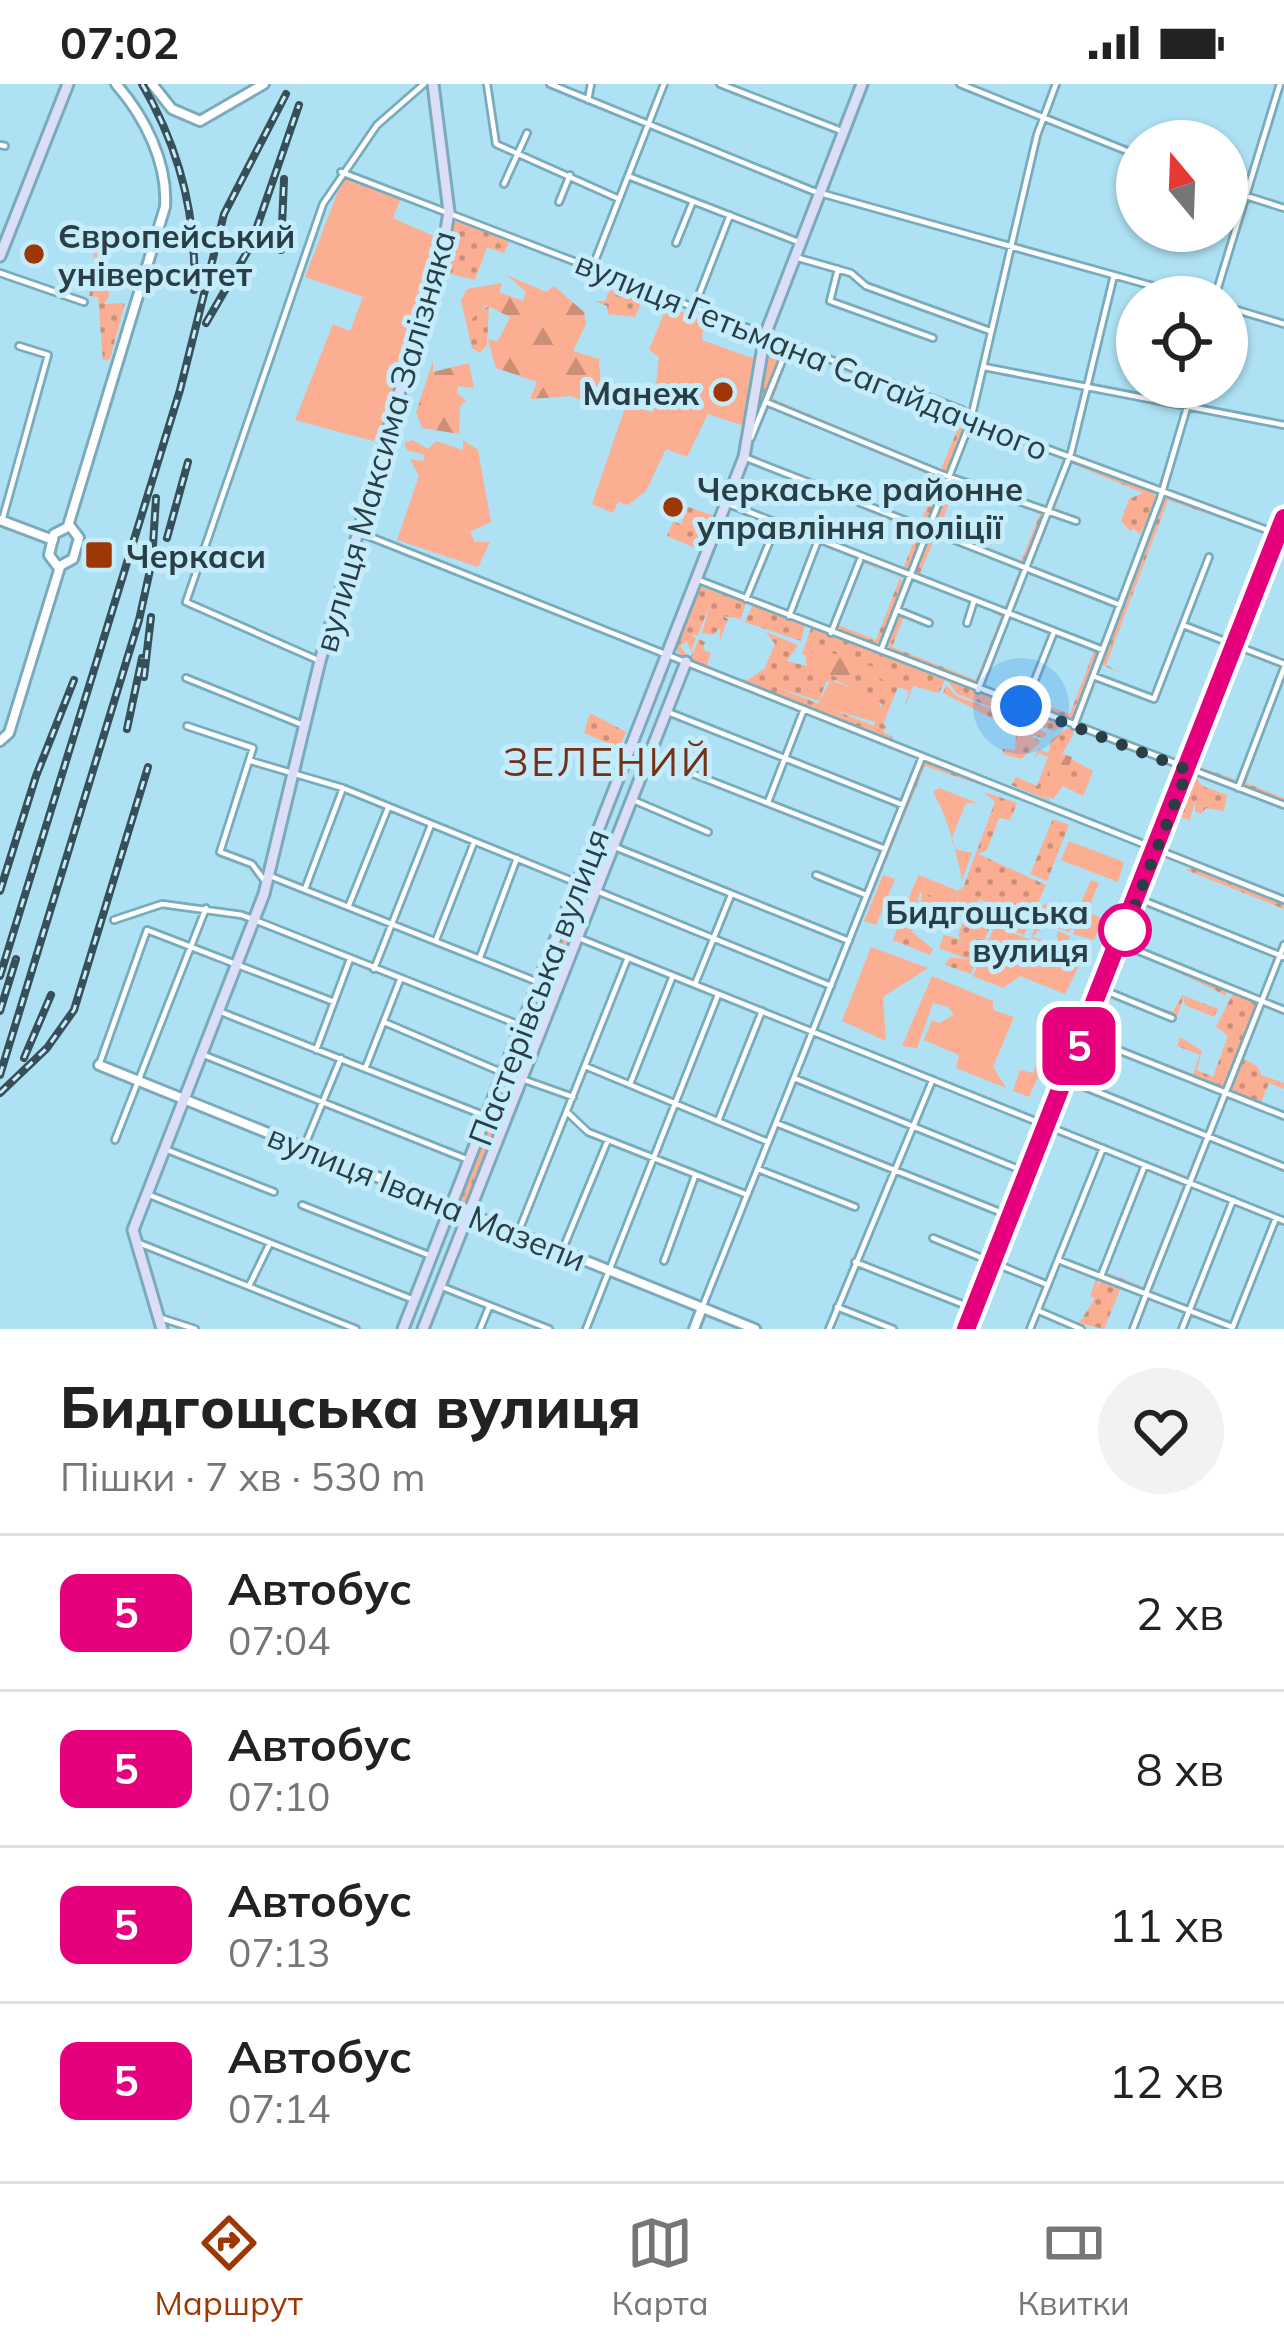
<!DOCTYPE html>
<html lang="uk">
<meta charset="utf-8">
<style>
:root{--surface:#fff;--page:#f2f2f2;--text:#222;--muted:#767676;--line:#e0e0e0;--accent:#9d3805}
body{margin:0;font-family:Mulish,sans-serif;background:var(--page);color:var(--text);height:100vh;display:flex;flex-direction:column;font-size:45px;white-space:nowrap}
*{box-sizing:border-box;margin:0}
p{font-size:39px;color:var(--muted)}
.icon{flex:none;width:66px;height:66px;fill:none;stroke:currentColor;stroke-width:2;stroke-linecap:round;stroke-linejoin:round}
.map{position:relative;height:1245px;overflow:hidden}
.drawer{display:flex;flex-direction:column;background:var(--surface);flex:1}
.drawer>*{flex:none}
.badge{padding:0 24px;border-radius:18px;font-size:42px;line-height:78px}
.needle{width:78px;rotate:341deg}
.tools{position:absolute;left:1116px;top:36px;display:grid;gap:24px}
.tools a{display:grid;place-items:center;width:132px;height:132px;border-radius:50%;background:var(--surface);box-shadow:0 3px 9px #0004;font-size:60px}
.you{position:absolute;width:60px;height:60px;margin:-30px;border:9px solid #fff;border-radius:50%;background:#1a73e8;box-shadow:0 0 0 18px #1a73e833}
.map>.badge{position:absolute;translate:-50% -50%;box-shadow:0 0 0 6px #fff}
.round{display:grid;place-items:center;flex:none;width:126px;height:126px;border-radius:63px;background:var(--page)}
.head{display:flex;align-items:center;justify-content:space-between;height:204px;padding:0 60px}
h1{font-size:57px;font-weight:800;line-height:90px}
ul{padding:0;list-style:none}
li{display:flex;align-items:center;gap:36px;height:156px;padding:0 60px;border-top:3px solid var(--line)}
li div{flex:1}
li b{display:block;font-size:45px}
li em{font-style:normal}
li .badge{min-width:132px;font-weight:700;text-align:center}
.status{display:flex;justify-content:space-between;align-items:center;height:84px;padding:0 60px;background:var(--surface);direction:ltr}
.status svg{height:33px;fill:currentColor}
.dock{display:flex;justify-content:space-around;align-items:center;height:168px;border-top:3px solid var(--line);background:var(--surface);font-size:33px;color:var(--muted)}
.dock a{display:grid;justify-items:center;gap:6px}
.dock .selected{color:var(--accent)}
.map>svg:first-child{display:block}
.grass{fill:url(#grass-dots);fill-rule:evenodd}
.forest{fill:url(#forest-firs)}
.garden{fill:#fbae91}
.lines{fill:none;stroke-linecap:round;stroke-linejoin:round}
.minor-casing{stroke:#79abbb;stroke-width:10}
.tertiary-casing{stroke:#79abbb;stroke-width:14}
.secondary-casing{stroke:#79abbb;stroke-width:15}
.minor{stroke:#fff;stroke-width:4.5}
.tertiary{stroke:#fff;stroke-width:8}
.secondary{stroke:#dcddf6;stroke-width:9}
.rail-casing{stroke:#374f58;stroke-width:8}
.rail{stroke:#c4ecfa;stroke-width:3;stroke-dasharray:9;stroke-linecap:butt}
.line-casing{stroke:#fff;stroke-width:27}
.line{stroke:#e6007e;stroke-width:18}
.walk{stroke:#293e45;stroke-width:12;stroke-dasharray:0 21.6}
.poi-dot{fill:#9d3805;stroke:#c4ecfa;stroke-width:4.5}
.stop-dot{fill:#fff;stroke:#e6007e;stroke-width:6}
.labels{text-anchor:middle;dominant-baseline:central;stroke-width:10;stroke-linejoin:round;paint-order:stroke}
.poi-label{font-size:33px;font-weight:bold;fill:#293e45;stroke:#c4ecfa;text-anchor:start}
.street-label{font-size:33px;fill:#293e45;stroke:#c4ecfa}
.stop-label{font-size:33px;font-weight:bold;fill:#293e45;stroke:#c4ecfa;text-anchor:end}
.quarter-label{font-size:39px;letter-spacing:3px;fill:#733117;stroke:#c4ecfa}
</style>
<div class="status"><b>07:02</b><svg viewBox="0 0 49 12"><path d="M0 12V9h3v3zM5 12V6h3v6zM10 12V3h3v9zM15 12V0h3v12zM26 1h20v11H26zM47 4h2v5h-2z"/></svg></div>
<div class="map">
<svg width="1284" height="1245" viewBox="0 0 1284 1245">
<defs>
<pattern id="grass-dots" width="8" height="8" patternUnits="userSpaceOnUse" patternTransform="scale(3)"><rect width="8" height="8" fill="#fbae91"/><path d="M2 2h.1M6 6h.1" fill="none" stroke="#cb8f78" stroke-width="1.8" stroke-linecap="round"/></pattern>
<pattern id="forest-firs" width="22" height="20" patternUnits="userSpaceOnUse" patternTransform="scale(3)"><rect width="22" height="20" fill="#fbae91"/><path d="M5 1l3.5 6h-7zM16 11l3.5 6h-7z" fill="#cb8f78"/></pattern>
</defs>
<rect width="100%" height="100%" fill="#aee1f3"/>
<path class="grass" d="M 460,135 L 509,158 L 504,169 L 487,163 L 475,196 L 438,187 L 452,140 Z
M 107,146 L 109,213 L 104,220 L 125,219 L 110,275 L 103,277 L 98,213 L 89,212 L 98,174 L 93,173 Z
M 612,201 L 642,217 L 635,233 L 608,230 L 607,222 L 594,217 L 605,217 Z
M 489,222 L 487,261 L 480,269 L 472,264 L 465,234 Z
M 774,257 L 785,264 L 755,337 L 767,261 Z
M 793,265 L 811,273 L 790,268 L 773,315 L 941,385 L 962,335 L 821,277 L 965,331 L 968,339 L 948,388 L 772,319 L 770,315 L 789,266 Z
M 769,321 L 944,393 L 927,440 L 921,442 L 749,373 L 920,440 L 939,395 L 769,324 L 755,352 Z
M 748,377 L 918,445 L 922,450 L 907,489 L 731,420 L 903,486 L 917,448 Z
M 1068,377 L 1070,376 L 1153,408 L 1157,416 L 1140,450 L 1133,444 L 1131,448 L 1121,437 L 1129,415 L 1143,409 L 1068,378 L 1053,423 L 1080,434 L 1078,442 L 1049,432 L 1030,480 L 1037,487 L 1028,481 L 1047,430 L 1077,437 L 1051,425 Z
M 949,396 L 1043,427 L 1024,480 L 930,446 ZM 956,400 L 1040,430 L 1021,477 L 939,446 Z
M 1165,413 L 1269,451 L 1168,416 L 1106,581 L 1121,589 L 1100,580 Z
M 688,423 L 712,431 L 698,465 L 667,452 L 673,438 L 681,440 Z
M 929,450 L 1020,484 L 1007,526 L 912,493 ZM 935,453 L 1019,486 L 1005,523 L 919,492 Z
M 862,477 L 904,497 L 894,532 L 876,562 L 834,545 ZM 863,479 L 900,494 L 876,556 L 838,541 Z
M 697,502 L 746,518 L 741,535 L 723,532 L 728,535 L 720,556 L 720,544 L 713,551 L 702,549 L 710,520 L 698,551 L 691,551 L 696,554 L 691,568 L 687,557 L 680,562 L 690,575 L 699,555 L 705,558 L 703,566 L 711,569 L 707,581 L 732,592 L 682,573 L 675,564 Z
M 976,519 L 1004,532 L 977,601 L 887,567 L 898,530 L 905,530 L 892,563 L 976,596 L 1001,533 Z
M 753,520 L 805,541 L 801,557 L 745,538 Z
M 811,544 L 945,596 L 939,609 L 913,602 L 905,622 L 909,607 L 898,603 L 883,640 L 887,643 L 883,648 L 893,653 L 890,656 L 734,594 L 748,596 L 765,584 L 775,560 L 766,548 L 798,561 L 787,577 L 807,582 L 807,571 L 802,570 ZM 836,596 L 882,620 L 874,642 L 776,603 L 819,617 L 826,598 Z
M 1056,550 L 1100,569 L 1076,632 L 1068,637 L 1027,622 ZM 1055,552 L 1094,567 L 1070,630 L 1029,615 Z
M 1238,564 L 1282,581 L 1283,583 L 1238,699 L 1235,701 L 1197,682 L 1237,696 L 1279,583 L 1240,568 L 1196,680 Z
M 1284,590 L 1246,699 L 1284,714 L 1284,719 L 1241,701 Z
M 947,596 L 1062,640 L 1063,642 L 1053,647 L 1027,637 L 1047,650 L 1045,654 L 1030,651 L 1041,658 L 1021,675 L 1004,670 L 1002,665 L 1015,666 L 1016,652 L 1023,650 L 1024,641 L 1005,641 L 943,609 L 946,601 L 956,612 L 1023,636 L 1017,626 L 1009,630 L 957,610 Z
M 590,629 L 626,648 L 619,664 L 584,649 Z
M 1069,643 L 1074,649 L 1062,670 L 1093,687 L 1088,700 L 1052,687 L 1043,711 L 1051,717 L 1011,701 L 1016,693 L 1037,702 L 1048,673 L 1039,669 L 1034,675 L 1038,665 L 1049,669 L 1052,655 Z
M 928,677 L 984,702 L 925,682 L 841,887 L 922,680 Z
M 1195,692 L 1202,702 L 1227,711 L 1224,727 L 1206,724 L 1201,730 L 1195,727 L 1195,717 L 1190,736 L 1174,731 L 1189,694 L 1181,723 Z
M 984,708 L 1017,719 L 1010,736 L 999,734 L 987,766 L 978,770 L 1046,801 L 1024,851 L 996,841 L 1006,840 L 1010,829 L 979,815 L 974,828 L 991,838 L 954,824 L 990,842 L 971,890 L 945,881 L 950,873 L 969,876 L 939,864 L 944,851 L 963,856 L 958,852 L 964,835 L 954,831 L 951,839 L 944,836 L 947,828 L 938,824 L 934,832 L 926,829 L 930,821 L 921,817 L 922,805 L 959,819 L 956,807 L 963,804 L 995,718 Z
M 1053,735 L 1069,741 L 1047,797 L 1030,790 Z
M 1194,783 L 1284,819 L 1284,825 L 1186,786 Z
M 912,806 L 920,806 L 912,848 L 933,865 L 930,871 L 893,856 Z
M 563,850 L 575,855 L 517,992 L 508,986 Z
M 1127,864 L 1224,903 L 1227,908 L 1214,933 L 1185,921 L 1184,912 L 1177,932 L 1172,933 L 1111,907 L 1173,928 L 1182,911 L 1218,925 L 1225,911 Z
M 1234,907 L 1259,918 L 1222,1004 L 1089,951 L 1089,945 L 1092,951 L 1193,990 L 1200,971 L 1177,962 L 1180,953 L 1202,967 L 1197,986 L 1213,993 L 1228,952 L 1216,943 Z
M 1242,974 L 1257,982 L 1261,991 L 1284,999 L 1284,1005 L 1269,999 L 1261,1018 L 1284,1031 L 1229,1007 Z
M 505,995 L 518,999 L 464,1126 L 455,1119 Z
M 1073,1000 L 1202,1051 L 1205,1055 L 1189,1095 L 1056,1043 L 1187,1092 L 1201,1058 L 1202,1054 Z
M 1146,1084 L 1187,1101 L 1143,1206 L 1104,1188 ZM 1146,1087 L 1183,1102 L 1143,1203 L 1106,1188 Z
M 1087,1189 L 1100,1194 L 1096,1207 L 1103,1193 L 1122,1201 L 1104,1245 L 1069,1237 L 1080,1238 L 1095,1214 L 1090,1212 L 1096,1194 L 1087,1191 L 1081,1202 Z"/>
<path class="forest" d="M 507,191 L 546,208 L 554,202 L 584,228 L 586,240 L 573,267 L 599,275 L 602,324 L 571,312 L 530,315 L 537,298 L 496,284 L 488,256 L 498,257 L 510,233 L 486,221 L 471,236 L 465,234 L 461,216 L 467,205 L 502,199 L 499,208 L 523,217 L 526,208 Z
M 433,277 L 433,288 L 469,279 L 474,304 L 458,302 L 457,309 L 466,317 L 460,322 L 459,350 L 422,344 L 416,328 Z
M 805,564 L 821,574 L 832,569 L 897,591 L 900,598 L 889,599 L 860,584 L 848,599 L 806,579 Z
M 1051,655 L 1061,659 L 1058,668 L 1072,673 L 1064,699 L 1050,696 L 1048,673 L 1037,668 L 1049,669 Z"/>
<path class="garden" d="M 344,92 L 401,114 L 393,134 L 438,154 L 382,351 L 373,357 L 295,336 L 333,240 L 350,247 L 363,213 L 305,193 Z
M 667,222 L 704,237 L 702,256 L 755,275 L 744,342 L 708,330 L 687,373 L 666,365 L 646,407 L 628,421 L 618,418 L 613,429 L 592,420 L 626,321 L 653,328 L 659,273 L 649,266 Z
M 412,356 L 428,365 L 436,357 L 463,366 L 463,356 L 478,366 L 491,438 L 470,448 L 475,458 L 490,458 L 478,483 L 397,456 L 419,392 L 410,375 L 423,377 L 425,371 L 407,366 L 404,359 Z
M 831,596 L 878,615 L 882,628 L 875,638 L 817,621 Z
M 1052,686 L 1088,700 L 1083,712 L 1063,702 L 1053,715 L 1042,711 Z
M 939,704 L 977,719 L 966,719 L 951,756 L 955,765 L 972,769 L 962,796 C 956,766 948,734 933,708 Z
M 1069,757 L 1124,778 L 1118,798 L 1061,776 Z
M 883,791 L 895,795 L 876,841 L 864,837 Z
M 919,791 L 956,806 L 958,820 L 912,806 Z
M 1091,796 L 1099,799 L 1088,825 L 1081,825 L 1103,835 L 1094,856 L 1073,850 L 1081,827 L 1069,848 L 1041,838 L 1042,822 L 1051,818 L 1077,828 Z
M 1036,840 L 1044,841 L 1032,853 L 1058,861 L 1057,847 L 1070,852 L 1065,864 L 1091,874 L 1066,870 L 1080,880 L 1065,910 L 1020,892 L 1003,904 L 973,892 L 995,842 L 1064,869 L 1031,854 Z
M 871,863 L 928,884 L 883,913 L 886,957 L 842,937 Z
M 932,892 L 993,917 L 993,926 L 1014,933 L 993,983 L 1006,1004 L 956,984 L 959,971 L 924,956 L 932,936 L 939,939 L 954,931 L 948,923 L 933,919 L 917,964 L 902,962 Z
M 1037,943 L 1057,951 L 1029,1013 L 1013,1007 L 1020,986 L 1033,989 L 1047,951 Z"/>
<g class="lines">
<defs>
<path id="minor" d="M 487,0 L 496,60 L 619,115
M 550,0 L 813,107 L 1192,213
M 720,0 L 844,48
M 960,0 L 1137,71
M 588,16 L 591,0
M 0,61 L 5,62
M 341,88 L 962,326 L 978,339 L 1275,449
M 628,92 L 801,159
M 504,100 L 527,49
M 1227,106 L 1284,124
M 559,118 L 570,91
M 676,159 L 693,117
M 795,173 L 851,189 L 866,202 L 990,247
M 593,182 L 664,0
M 838,185 L 830,217 L 933,254
M 0,189 L 84,218
M 1215,213 L 1280,0
M 695,221 L 730,131
M 1227,223 L 1284,240
M 984,283 L 1284,341
M 766,318 L 941,390 L 1076,437
M 751,354 L 789,260
M 744,373 L 1120,521
M 726,419 L 1103,566
M 2,437 L 48,271 L 19,262
M 358,448 L 1284,816
M 696,495 L 1284,721
M 746,515 L 776,442
M 897,526 L 929,539
M 789,532 L 817,459
M 967,539 L 974,517
M 1183,541 L 1284,580
M 831,549 L 860,476
M 881,566 L 970,339 L 1037,51 L 1056,0
M 320,577 L 186,518 L 323,120 L 377,41 L 424,0
M 1093,592 L 1154,615 L 1209,473
M 186,594 L 303,641
M 978,606 L 1071,369 L 1114,191
M 1024,623 L 1054,548
M 668,628 L 903,721
M 187,642 L 253,664 L 220,768 L 252,780 L 264,796
M 1074,642 L 1160,415 L 1193,303
M 650,673 L 885,765
M 251,677 L 343,704 L 831,902
M 1238,704 L 1284,584
M 633,716 L 708,748
M 768,718 L 804,625
M 615,763 L 849,857
M 816,791 L 866,811
M 270,792 L 538,898
M 305,805 L 343,704
M 1137,814 L 1284,873
M 349,821 L 388,724
M 114,836 L 162,820 L 242,831 L 522,942
M 579,854 L 1284,1137
M 436,856 L 473,761
M 1119,859 L 1284,926
M 480,873 L 517,774
M 374,885 L 431,741
M 695,900 L 731,811
M 1101,905 L 1172,934
M 221,928 L 483,1031
M 384,938 L 501,988
M 1083,952 L 1284,1032
M 316,966 L 350,875
M 204,971 L 466,1075
M 99,981 L 147,846 L 334,918
M 585,982 L 768,1058
M 365,985 L 400,896
M 794,994 L 1028,1089
M 522,995 L 573,1013
M 1065,995 L 1284,1083
M 630,1000 L 672,894
M 567,1028 L 588,1048 L 745,1110
M 718,1037 L 762,927
M 776,1039 L 1010,1132
M 115,1056 L 206,824
M 304,1063 L 341,974
M 165,1065 L 274,1108
M 758,1085 L 855,1123
M 147,1110 L 414,1216
M 302,1121 L 431,1172
M 518,1149 L 627,876
M 933,1154 L 1048,1201
M 139,1159 L 356,1245
M 562,1167 L 608,1056
M 1058,1176 L 1232,1243
M 664,1177 L 695,1092
M 855,1178 L 972,1224
M 1101,1192 L 1145,1081
M 249,1202 L 270,1159
M 440,1202 L 549,1245
M 1146,1209 L 1284,861
M 837,1223 L 893,1245
M 702,1224 L 922,673
M 1039,1227 L 1081,1245
M 161,1234 L 195,1245
M 480,1245 L 489,1223
M 586,1245 L 718,911
M 829,1245 L 932,997
M 1030,1245 L 1103,1064
M 1133,1245 L 1146,1211
M 1182,1245 L 1233,1116
M 1232,1245 L 1276,1134"/>
<path id="tertiary" d="M 152,0 L 172,25 L 200,37 L 264,0
M 0,436 L 53,456
M 68,442 L 165,123 C 168,79 145,33 116,0
M 70,442 L 79,454 L 73,475 L 58,483 L 49,471 L 54,450 Z
M 0,657 L 9,649 L 60,483
M 99,981 L 755,1245
M 694,1245 L 702,1224"/>
<path id="secondary" d="M 0,172 L 68,0
M 162,1245 L 133,1146 L 264,810 L 320,577 L 444,158 L 449,128 L 433,0
M 403,1245 L 744,373 L 765,251 L 862,0
M 423,1245 L 686,578
M 966,1245 L 1284,433"/>
</defs>
<use href="#minor" class="minor-casing"/>
<use href="#tertiary" class="tertiary-casing"/>
<use href="#secondary" class="secondary-casing"/>
<use href="#minor" class="minor"/>
<use href="#tertiary" class="tertiary"/>
<use href="#secondary" class="secondary"/>
<defs>
<path id="rail" d="M 142,0 C 179,63 197,133 194,206
M 281,166 L 284,95
M 206,239 L 250,163 L 299,21
M 167,454 L 188,378
M 144,593 L 151,533
M 127,645 L 142,574
M 0,807 L 36,692 L 74,596
M 0,892 L 180,306 L 224,130 L 286,10
M 0,927 L 16,875
M 24,974 L 51,911
M 0,991 L 139,536 L 152,477 L 156,414
M 0,1009 L 47,964 L 74,926 L 148,683"/>
</defs>
<use href="#rail" class="rail-casing"/>
<use href="#rail" class="rail"/>
</g>
<g class="lines">
<defs>
<path id="line" d="M 966,1245 L 1284,434"/>
</defs>
<use href="#line" class="line-casing"/>
<use href="#line" class="line"/>
<path class="walk" d="M 1021,622 L 1188,686 L 1125,846"/>
</g>
<g class="poi-dot">
<circle cx="34" cy="170" r="12"/>
<circle cx="723" cy="308" r="12"/>
<circle cx="673" cy="423" r="12"/>
<rect x="84" y="456" width="30" height="30" rx="6"/>
</g>
<circle class="stop-dot" cx="1125" cy="846" r="24"/>
<g class="labels">
<g class="poi-label">
<text x="58" y="151">Європейський<tspan x="58" dy="38">університет</tspan></text>
<text x="699" y="308" text-anchor="end">Манеж</text>
<text x="697" y="404">Черкаське районне<tspan x="697" dy="38">управління поліції</tspan></text>
<text x="126" y="471">Черкаси</text>
</g>
<g class="street-label">
<text transform="translate(812 271) rotate(22)">вулиця Гетьмана Сагайдачного</text>
<text transform="translate(384 357) rotate(-74)">вулиця Максима Залізняка</text>
<text transform="translate(538 903) rotate(-69)">Пастерівська вулиця</text>
<text transform="translate(427 1113) rotate(22)">вулиця Івана Мазепи</text>
</g>
<g class="stop-label">
<text x="1089" y="827">Бидгощська<tspan x="1089" dy="38">вулиця</tspan></text>
</g>
<g class="quarter-label">
<text x="608" y="677">ЗЕЛЕНИЙ</text>
</g>
</g>
</svg>
<div class="tools">
<a><svg class="needle" viewBox="-14 -14 28 28"><path d="M0-13l5 13h-10z" fill="#e53935"/><path d="M0 13l5-13h-10z" fill="#767676"/></svg></a>
<a><svg class="icon" aria-label="locate" viewBox="0 0 24 24"><circle cx="12" cy="12" r="6"/><path d="M12 2v4M12 18v4M2 12h4M18 12h4"/></svg></a>
</div>
<div class="you" style="left:1021px;top:622px"></div>
<b class="badge" style="left:1079px;top:962px;background:#e6007e;color:#fff">5</b>
</div>
<section class="drawer">
<div class="head"><div><h1>Бидгощська вулиця</h1><p>Пішки · 7 хв · 530 m</p></div><a class="round"><svg class="icon" aria-label="heart" viewBox="0 0 24 24"><path d="M12 20l-8-8c-3-5 5-10 8-4 3-6 11-1 8 4z"/></svg></a></div>
<ul>
<li><span class="badge" style="background:#e6007e;color:#fff">5</span><div><b>Автобус</b><p>07:04</p></div><em>2 хв</em></li>
<li><span class="badge" style="background:#e6007e;color:#fff">5</span><div><b>Автобус</b><p>07:10</p></div><em>8 хв</em></li>
<li><span class="badge" style="background:#e6007e;color:#fff">5</span><div><b>Автобус</b><p>07:13</p></div><em>11 хв</em></li>
<li><span class="badge" style="background:#e6007e;color:#fff">5</span><div><b>Автобус</b><p>07:14</p></div><em>12 хв</em></li>
</ul>
</section>
<nav class="dock">
<a class="selected"><svg class="icon" aria-label="directions" viewBox="0 0 24 24"><path d="M12 3l9 9-9 9-9-9zM9 14v-3h6M13 9l2 2-2 2"/></svg>Маршрут</a>
<a><svg class="icon" aria-label="map" viewBox="0 0 24 24"><path d="M3 6l6-2 6 2 6-2v14l-6 2-6-2-6 2zM9 4v14M15 6v14"/></svg>Карта</a>
<a><svg class="icon" aria-label="tickets" viewBox="0 0 24 24"><path d="M3 7h18v10H3zM15 7v10"/></svg>Квитки</a>
</nav>
